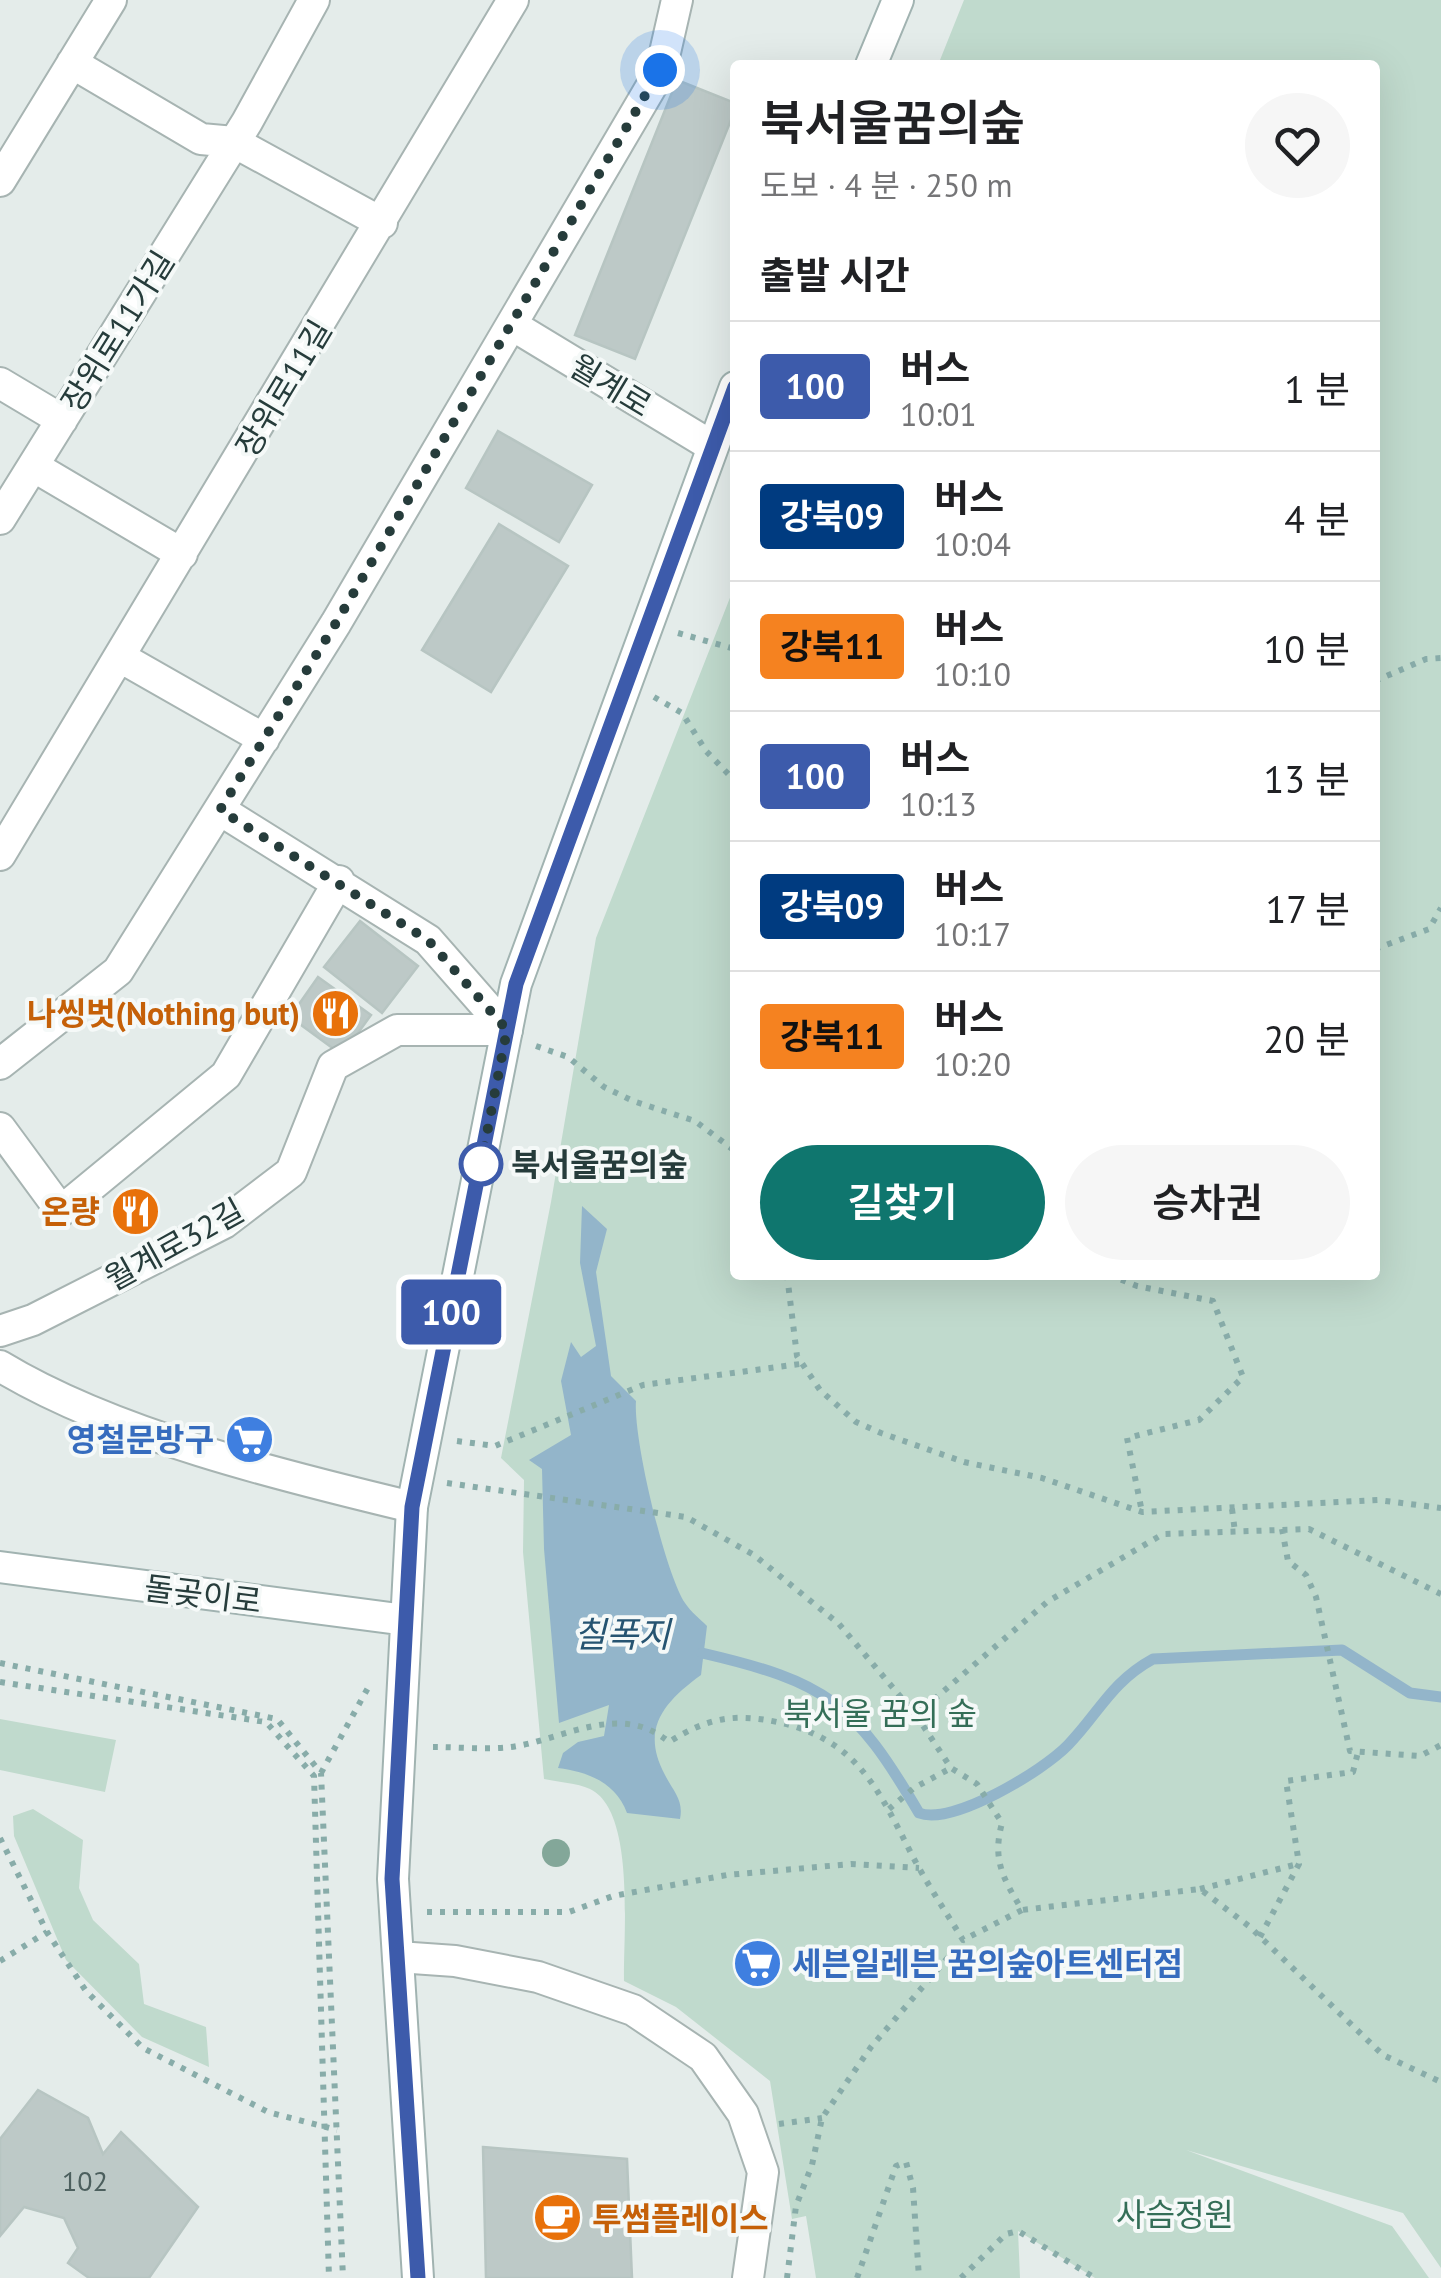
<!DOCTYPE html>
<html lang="ko">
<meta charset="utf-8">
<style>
:root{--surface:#fff;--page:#f6f6f6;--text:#202124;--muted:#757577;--line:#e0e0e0;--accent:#0f766e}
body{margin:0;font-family:"PT Sans","Noto Sans KR",sans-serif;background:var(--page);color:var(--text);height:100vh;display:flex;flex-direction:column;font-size:38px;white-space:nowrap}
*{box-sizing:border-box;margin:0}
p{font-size:32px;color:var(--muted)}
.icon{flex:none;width:55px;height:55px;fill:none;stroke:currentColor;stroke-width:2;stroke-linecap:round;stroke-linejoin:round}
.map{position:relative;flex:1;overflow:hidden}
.sheet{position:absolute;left:730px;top:60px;width:650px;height:1220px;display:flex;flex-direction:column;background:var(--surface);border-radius:10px;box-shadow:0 10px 40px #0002}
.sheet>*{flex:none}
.badge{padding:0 20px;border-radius:8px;font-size:35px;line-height:65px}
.you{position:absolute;width:50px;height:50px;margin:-25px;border:8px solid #fff;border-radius:50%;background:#1a73e8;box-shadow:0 0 0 15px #1a73e833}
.map>.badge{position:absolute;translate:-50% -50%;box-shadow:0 0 0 5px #fff}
h2{padding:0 30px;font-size:38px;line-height:90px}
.round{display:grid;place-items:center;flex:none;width:105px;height:105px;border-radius:52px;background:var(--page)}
.summary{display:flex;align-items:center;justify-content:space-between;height:170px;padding:0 30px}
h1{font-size:48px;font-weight:600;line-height:75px}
.action{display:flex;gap:20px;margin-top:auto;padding:20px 30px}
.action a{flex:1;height:115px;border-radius:60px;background:var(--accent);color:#fff;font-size:40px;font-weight:600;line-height:115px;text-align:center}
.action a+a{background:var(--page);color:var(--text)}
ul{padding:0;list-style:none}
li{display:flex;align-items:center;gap:30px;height:130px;padding:0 30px;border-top:2px solid var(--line)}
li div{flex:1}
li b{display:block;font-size:38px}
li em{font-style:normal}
li .badge{min-width:110px;font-weight:700;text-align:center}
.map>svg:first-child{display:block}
.green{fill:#c0dacd}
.water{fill:#93b5ca}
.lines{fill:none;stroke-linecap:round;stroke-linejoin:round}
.stream{stroke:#93b5ca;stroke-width:11}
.building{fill:#bdc9c7;stroke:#b7c5c2;stroke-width:2.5}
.minor-casing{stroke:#a7b4b2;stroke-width:34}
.secondary-casing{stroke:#a1b3b1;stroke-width:34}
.path{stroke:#88aca9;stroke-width:6;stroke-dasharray:5 8;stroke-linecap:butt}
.minor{stroke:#fff;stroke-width:30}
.secondary{stroke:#fff;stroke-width:30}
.tree{fill:#83a799}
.line-casing{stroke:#fff;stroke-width:22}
.line{stroke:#3d5bab;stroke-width:15}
.walk{stroke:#263c3b;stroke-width:10;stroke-dasharray:0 18}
.stop-dot{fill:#fff;stroke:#3d5bab;stroke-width:5}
.labels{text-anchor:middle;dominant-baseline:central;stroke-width:8;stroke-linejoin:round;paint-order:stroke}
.number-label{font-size:28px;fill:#4c5f5e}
.street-label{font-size:32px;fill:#263c3b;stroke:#f5f9f8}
.food-label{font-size:32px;font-weight:bold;fill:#c56008;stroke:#f5f9f8;text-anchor:end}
.stop-label{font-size:32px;font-weight:bold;fill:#263c3b;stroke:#f5f9f8;text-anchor:start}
.shop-label{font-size:32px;font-weight:bold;fill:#366cbe;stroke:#f5f9f8;text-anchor:end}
.park-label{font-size:32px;fill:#346e57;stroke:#f5f9f8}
.water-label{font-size:35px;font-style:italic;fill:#265471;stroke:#f5f9f8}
</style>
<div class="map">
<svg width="1441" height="2278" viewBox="0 0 1441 2278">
<rect width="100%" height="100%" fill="#e4ecea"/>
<path class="green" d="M 964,0 L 1441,0 L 1441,2268 L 1403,2213 L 1186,2150 L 1392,2226 L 1429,2278 L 1095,2278 L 1018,2231 L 1020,2278 L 816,2278 L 806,2216 L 792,2219 L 770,2081 L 676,2007 L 624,1981 C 623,1935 636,1811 590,1789 C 577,1783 558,1782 544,1779 L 523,1552 L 524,1480 L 501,1458 L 551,1202 L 596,938 L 735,585 L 735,1275 L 1375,1275 L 1375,65 L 938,65 Z
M 0,1719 L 116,1740 L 105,1792 L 0,1770 Z
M 33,1809 L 83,1840 L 79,1888 L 93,1920 L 139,1964 L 144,2004 L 206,2027 L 209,2067 L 142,2037 L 66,1960 L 14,1836 L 13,1816 Z"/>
<path class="water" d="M 582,1206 L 607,1229 L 596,1272 L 611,1376 L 636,1401 C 633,1438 665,1573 685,1603 C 691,1612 700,1619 707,1626 L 701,1675 C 664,1702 640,1729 665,1775 C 673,1791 684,1800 680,1819 L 627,1813 C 616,1783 589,1772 558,1768 L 563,1753 L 578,1742 L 604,1736 L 609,1705 L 559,1723 L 544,1549 L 542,1469 L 529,1460 L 571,1435 L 561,1381 L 571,1342 L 581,1357 L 596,1346 L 580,1263 Z"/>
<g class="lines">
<path class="stream" d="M 702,1653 C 827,1682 854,1702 919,1813 C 952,1826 1043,1771 1068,1745 C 1099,1713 1111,1682 1153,1659 L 1342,1650 L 1410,1693 L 1441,1697"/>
</g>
<path class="building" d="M 677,80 L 735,103 L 735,110 L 635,359 L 575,335 Z
M 498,431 L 592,485 L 559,542 L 466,488 Z
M 499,524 L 568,566 L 491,692 L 422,650 Z
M 360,921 L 418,966 L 382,1013 L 324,967 Z
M 318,977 L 371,1015 L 342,1055 L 290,1017 Z
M 38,2090 L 88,2118 L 103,2154 L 121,2132 L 198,2207 L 149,2278 L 89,2278 L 68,2263 L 78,2248 L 64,2218 L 24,2207 L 0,2236 L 0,2139 Z
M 483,2147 L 627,2159 L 632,2278 L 486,2278 Z"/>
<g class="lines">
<defs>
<path id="minor" d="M 72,63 L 201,139 L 234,142 L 382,223
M 0,181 L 111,0
M 512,325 L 710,445
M 0,383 L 62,420
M 33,466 L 182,554
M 0,519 L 247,122 L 314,0
M 120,657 L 264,739
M 220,810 L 428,940 L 507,1030
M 0,855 L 513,0
M 0,1064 L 118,971 L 336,623 L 661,70 L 677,0
M 0,1128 L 61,1211 L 226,1075 L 339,881
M 0,1331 L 33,1320 L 224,1223 L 291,1172 L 333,1066 L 397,1030 L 507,1030
M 0,1366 C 114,1435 283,1476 412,1507
M 398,1957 L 455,1961 L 538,1977 L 633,2010 L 703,2057 L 743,2114 L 763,2172 L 748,2278"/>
<path id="secondary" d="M 871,65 L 898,0
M 0,1567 L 406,1620
M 418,2278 L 393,1879 L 412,1507 L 516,984 L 735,387"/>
</defs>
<use href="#minor" class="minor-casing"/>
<use href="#secondary" class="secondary-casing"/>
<path class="path" d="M 678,633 L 735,649
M 1375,681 L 1426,659 L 1441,658
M 654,697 L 682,713 L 706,751 L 735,781
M 1375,949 L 1429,929 L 1441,908
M 536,1046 L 568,1057 L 604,1087 L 633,1101 L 695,1121 L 735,1151
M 787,1275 L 797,1356 L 820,1390 L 856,1422 L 881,1433 L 964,1462 L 1042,1478 L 1142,1512 L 1378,1500 L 1441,1508
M 1109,1275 L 1137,1286 L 1213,1301 L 1243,1377 L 1199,1420 L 1127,1438 L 1142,1512
M 457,1441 L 495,1446 L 643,1385 L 800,1364
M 447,1483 L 686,1517 L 754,1555 L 839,1624 L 916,1715 L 1047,1602 L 1163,1534 L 1309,1529 L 1441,1594
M 1232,1509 L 1235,1532
M 1282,1529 L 1288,1561 L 1306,1575 L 1316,1597 L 1350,1751 L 1420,1756 L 1441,1745
M 0,1663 L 277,1719 L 321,1773 L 343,2278
M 0,1682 L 266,1722 L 314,1776 L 329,2278
M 916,1715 L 951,1768 L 977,1784 L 1002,1823 C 992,1860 1003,1878 1022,1910 L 1200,1889 L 1250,1927 L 1383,2055 L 1441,2082
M 433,1747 C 458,1747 486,1750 511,1747 C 563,1740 620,1701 669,1742 C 707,1718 734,1713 777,1722 C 857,1739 878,1789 912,1855 C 927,1884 946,1912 963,1940 L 1022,1910
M 321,1773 L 369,1686
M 889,1809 L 914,1788 L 951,1768
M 0,1838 L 47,1932 L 86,1991 L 143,2048 L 268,2112 L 337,2130
M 1200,1889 L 1298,1864
M 427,1912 L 569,1912 L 613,1896 L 727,1875 L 851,1864 L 919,1868
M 1260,1937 L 1299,1864 L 1286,1781 L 1353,1772 L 1358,1752
M 0,1961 L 47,1932
M 779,2124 L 822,2118
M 787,2278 L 796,2206 L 812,2165 L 822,2118 L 871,2047 L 963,1940
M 857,2278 L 896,2166 L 906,2162 L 913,2188 L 919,2278
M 961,2278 L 1006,2234 L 1018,2231 L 1095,2278"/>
<use href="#minor" class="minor"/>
<use href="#secondary" class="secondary"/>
</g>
<circle class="tree" cx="556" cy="1853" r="14"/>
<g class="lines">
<defs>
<path id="line" d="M 418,2278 L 392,1879 L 412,1507 L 516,984 L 735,387"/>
</defs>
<use href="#line" class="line-casing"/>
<use href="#line" class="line"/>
<path class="walk" d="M 481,1164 L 507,1030 L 428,940 L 220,810 L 336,623 L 660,70"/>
</g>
<defs>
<symbol id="restaurant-disc" viewBox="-11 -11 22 22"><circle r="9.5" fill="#e8710a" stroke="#f5f9f8"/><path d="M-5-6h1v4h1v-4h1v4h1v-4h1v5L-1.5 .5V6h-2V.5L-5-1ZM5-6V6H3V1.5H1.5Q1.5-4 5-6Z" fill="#fff"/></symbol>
<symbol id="supermarket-disc" viewBox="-11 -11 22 22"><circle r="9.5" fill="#3f7fe0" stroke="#f5f9f8"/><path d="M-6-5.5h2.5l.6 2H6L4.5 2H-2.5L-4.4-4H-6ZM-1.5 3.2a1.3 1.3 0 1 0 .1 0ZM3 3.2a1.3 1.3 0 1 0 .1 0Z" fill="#fff"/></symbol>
<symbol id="cafe-disc" viewBox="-11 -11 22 22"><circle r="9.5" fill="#e8710a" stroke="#f5f9f8"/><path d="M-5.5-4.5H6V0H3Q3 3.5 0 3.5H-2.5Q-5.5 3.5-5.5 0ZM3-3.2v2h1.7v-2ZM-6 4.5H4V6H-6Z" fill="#fff"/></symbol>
</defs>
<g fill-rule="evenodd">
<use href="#restaurant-disc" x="308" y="986" width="55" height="55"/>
<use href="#restaurant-disc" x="108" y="1184" width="55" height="55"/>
<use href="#supermarket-disc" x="222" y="1412" width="55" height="55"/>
<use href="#supermarket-disc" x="730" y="1936" width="55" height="55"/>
<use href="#cafe-disc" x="530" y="2190" width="55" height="55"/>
</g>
<circle class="stop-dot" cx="481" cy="1164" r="20"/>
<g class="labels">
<g class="number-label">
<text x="85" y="2180">102</text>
</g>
<g class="street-label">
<text transform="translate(117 331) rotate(-58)">장위로11가길</text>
<text transform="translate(611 385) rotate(31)">월계로</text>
<text transform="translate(283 388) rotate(-59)">장위로11길</text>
<text transform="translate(174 1244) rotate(-29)">월계로32길</text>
<text transform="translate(203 1594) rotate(7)">돌곶이로</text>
</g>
<g class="food-label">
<text x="300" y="1013">나씽벗(Nothing but)</text>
<text x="100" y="1211">온량</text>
<text x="592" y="2218" text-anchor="start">투썸플레이스</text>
</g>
<g class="stop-label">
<text x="511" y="1164">북서울꿈의숲</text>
</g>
<g class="shop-label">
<text x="214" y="1439">영철문방구</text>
<text x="792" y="1963" text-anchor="start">세븐일레븐 꿈의숲아트센터점</text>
</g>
<g class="park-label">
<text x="880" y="1713">북서울 꿈의 숲</text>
<text x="1175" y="2214">사슴정원</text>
</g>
<g class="water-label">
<text x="622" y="1634">칠폭지</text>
</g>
</g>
</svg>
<div class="you" style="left:660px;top:70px"></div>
<b class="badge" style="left:451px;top:1312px;background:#3d5bab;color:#fff">100</b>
<section class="sheet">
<div class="summary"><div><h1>북서울꿈의숲</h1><p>도보 · 4 분 · 250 m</p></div><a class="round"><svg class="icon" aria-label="heart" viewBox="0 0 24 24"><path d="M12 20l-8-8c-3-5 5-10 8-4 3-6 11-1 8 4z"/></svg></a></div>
<h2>출발 시간</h2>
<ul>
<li><span class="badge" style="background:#3d5bab;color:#fff">100</span><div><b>버스</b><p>10:01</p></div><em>1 분</em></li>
<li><span class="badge" style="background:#003b80;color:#fff">강북09</span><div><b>버스</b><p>10:04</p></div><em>4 분</em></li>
<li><span class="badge" style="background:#f58220;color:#111">강북11</span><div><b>버스</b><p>10:10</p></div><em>10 분</em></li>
<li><span class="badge" style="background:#3d5bab;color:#fff">100</span><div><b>버스</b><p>10:13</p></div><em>13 분</em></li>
<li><span class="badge" style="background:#003b80;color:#fff">강북09</span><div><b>버스</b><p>10:17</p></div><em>17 분</em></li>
<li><span class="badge" style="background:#f58220;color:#111">강북11</span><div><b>버스</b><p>10:20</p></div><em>20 분</em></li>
</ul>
<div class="action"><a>길찾기</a><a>승차권</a></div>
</section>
</div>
